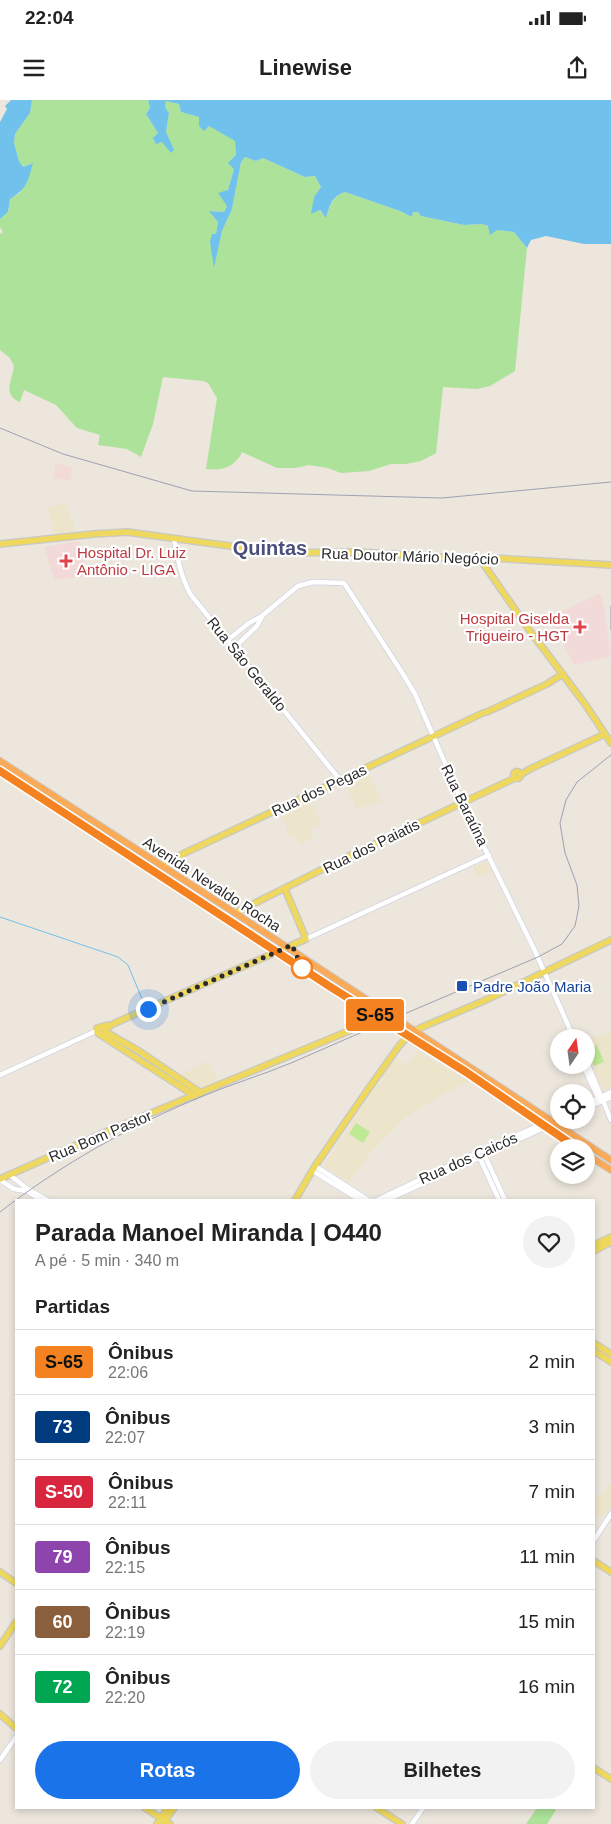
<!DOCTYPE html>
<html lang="pt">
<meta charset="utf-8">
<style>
:root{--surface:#fff;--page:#f2f2f2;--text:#222;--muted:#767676;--line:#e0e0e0;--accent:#1a73e8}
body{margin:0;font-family:Helvetica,sans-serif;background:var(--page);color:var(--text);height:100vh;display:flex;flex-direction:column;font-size:19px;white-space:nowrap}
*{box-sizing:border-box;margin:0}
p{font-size:16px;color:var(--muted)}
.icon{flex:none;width:28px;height:28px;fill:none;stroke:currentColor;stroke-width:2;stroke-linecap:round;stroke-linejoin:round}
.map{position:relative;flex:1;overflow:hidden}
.drawer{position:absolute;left:15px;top:1099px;width:580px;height:610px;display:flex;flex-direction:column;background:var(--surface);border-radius:0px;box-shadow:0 2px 8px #0003}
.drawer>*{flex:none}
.badge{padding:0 10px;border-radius:4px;font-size:18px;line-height:32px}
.needle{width:32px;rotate:13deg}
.controls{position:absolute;left:550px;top:929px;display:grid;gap:10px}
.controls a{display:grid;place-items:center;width:45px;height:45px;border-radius:50%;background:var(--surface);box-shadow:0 2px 8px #0003;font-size:25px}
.you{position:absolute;width:25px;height:25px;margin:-12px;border:4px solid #fff;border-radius:50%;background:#1a73e8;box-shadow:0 0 0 8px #1a73e833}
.map>.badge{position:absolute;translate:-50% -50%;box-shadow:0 0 0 2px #fff}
h2{padding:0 20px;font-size:19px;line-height:45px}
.round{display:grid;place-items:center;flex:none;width:52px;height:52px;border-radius:26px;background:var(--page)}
.head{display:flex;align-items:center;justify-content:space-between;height:85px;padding:0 20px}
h1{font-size:24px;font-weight:600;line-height:38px}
.action{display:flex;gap:10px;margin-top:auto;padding:10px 20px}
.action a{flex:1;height:58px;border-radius:30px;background:var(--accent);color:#fff;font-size:20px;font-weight:600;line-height:58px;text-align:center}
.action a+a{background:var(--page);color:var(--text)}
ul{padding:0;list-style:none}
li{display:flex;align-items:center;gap:15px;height:65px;padding:0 20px;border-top:1px solid var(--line)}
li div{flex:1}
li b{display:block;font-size:19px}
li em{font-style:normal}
li .badge{min-width:55px;font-weight:700;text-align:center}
.status{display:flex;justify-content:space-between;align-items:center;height:35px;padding:0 25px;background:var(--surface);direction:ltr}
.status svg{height:14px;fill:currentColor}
header{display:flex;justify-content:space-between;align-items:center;height:65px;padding:0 20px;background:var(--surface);font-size:22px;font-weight:600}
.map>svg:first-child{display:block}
.education{fill:#ede5cb}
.medical{fill:#f2dad9}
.green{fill:#ace299}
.pitch{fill:#bee995}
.water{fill:#70c2ec}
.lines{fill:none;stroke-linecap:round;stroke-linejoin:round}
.stream{stroke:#70c2ec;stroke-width:1}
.minor-casing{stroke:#d1d3e2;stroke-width:6}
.major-casing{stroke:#c8c8c8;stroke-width:8}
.highway-casing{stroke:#c8c8c8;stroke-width:8}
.minor{stroke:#fff;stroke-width:4.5}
.major{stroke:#eed85e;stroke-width:5.5}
.highway{stroke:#fbab57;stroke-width:6}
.tram{stroke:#9fa0b4;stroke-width:1}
.line-casing{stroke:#fff;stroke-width:11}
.line{stroke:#f58220;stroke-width:8}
.walk{stroke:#2a2a2a;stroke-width:5;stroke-dasharray:0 9}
.health-dot{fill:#e0444e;stroke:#fff;stroke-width:2}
.stop-dot{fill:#fff;stroke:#f58220;stroke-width:2.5}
.transit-dot{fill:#1a4fb4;stroke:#fff;stroke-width:2}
.labels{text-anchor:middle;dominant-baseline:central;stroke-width:4.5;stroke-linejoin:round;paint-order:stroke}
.health-label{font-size:15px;fill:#be3a42;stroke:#fff;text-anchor:start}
.street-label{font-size:15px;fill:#2a2a2a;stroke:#fff}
.transit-label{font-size:15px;fill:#164399;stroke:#fff;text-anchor:start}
.district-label{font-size:20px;font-weight:bold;fill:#4b4f7a;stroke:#fff}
</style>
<div class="status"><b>22:04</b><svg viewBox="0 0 49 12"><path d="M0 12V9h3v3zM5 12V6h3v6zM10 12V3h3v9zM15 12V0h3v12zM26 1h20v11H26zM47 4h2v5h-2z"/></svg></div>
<header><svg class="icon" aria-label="menu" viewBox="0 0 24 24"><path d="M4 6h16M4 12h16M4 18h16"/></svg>Linewise<svg class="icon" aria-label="share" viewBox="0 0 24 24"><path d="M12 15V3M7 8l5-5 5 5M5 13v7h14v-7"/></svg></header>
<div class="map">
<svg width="611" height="1724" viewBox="0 0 611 1724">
<rect width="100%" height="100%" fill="#ece6dc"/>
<path class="education" d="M 66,403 L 76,431 L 54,434 L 47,408 Z
M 368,673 L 382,701 L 368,707 L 362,706 L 356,709 L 345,684 Z
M 310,700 L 322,724 L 309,730 L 313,738 L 300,745 L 295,736 L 291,738 L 280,713 L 290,711 L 291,709 Z
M 486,761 L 491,771 L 478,777 L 473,767 Z
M 234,787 L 242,804 L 232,809 L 219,800 L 222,798 L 220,793 Z
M 611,929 L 611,988 L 603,992 L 586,952 L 586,940 L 595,936 L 598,937 L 609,932 Z
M 417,951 L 469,982 L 451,990 L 406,1017 L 372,1051 L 349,1082 L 323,1066 L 376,985 L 384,980 L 382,976 L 394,957 L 407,965 Z
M 208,961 L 219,983 L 200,992 L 180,975 Z
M 610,1382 L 611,1383 L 611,1407 L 607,1412 L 600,1417 L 598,1417 L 594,1414 L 594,1393 L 600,1397 Z"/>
<path class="medical" d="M 56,363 L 73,368 L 70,381 L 53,378 Z
M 79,441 L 88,476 L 54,480 L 44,447 Z
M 600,493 L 604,506 L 611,556 L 574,565 L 553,525 L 556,523 L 553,516 Z"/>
<path class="green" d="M 32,0 L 148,0 L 150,8 L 146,14 L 158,33 L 154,38 L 156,43 L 162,42 L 171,45 L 166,32 L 169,13 L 165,7 L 166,1 L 179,4 L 181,12 L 199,17 L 204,30 L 209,26 L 235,40 L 236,55 L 234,69 L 228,90 L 227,106 L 224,112 L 210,111 L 218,122 L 216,134 L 214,166 L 222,131 L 232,109 L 241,62 L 245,57 L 256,61 L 263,58 L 305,77 L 315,76 L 321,87 L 314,97 L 313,104 L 326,117 C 331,106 330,98 345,92 L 400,111 L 412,117 L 413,112 L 418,112 L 421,116 L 464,125 L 482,124 L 497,130 L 514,132 L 527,148 L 515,271 L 490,286 L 477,289 L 443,287 L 436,353 L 421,361 L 406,364 L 391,364 L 369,371 L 341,373 L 328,368 L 309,365 L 295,368 L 277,368 L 242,352 C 235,367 223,371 206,369 L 217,298 L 208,283 L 203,281 L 163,277 L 153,324 L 141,357 L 127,349 L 98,345 L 100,335 L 77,328 L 56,305 L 24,290 L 20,302 C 2,294 12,282 14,266 L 10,258 L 0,250 L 0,134 L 3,132 L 0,127 L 0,119 L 8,112 L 10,99 L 20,93 L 32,63 L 23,67 L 19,61 L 14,43 L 15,34 L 30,13 Z
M 537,1708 L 552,1708 L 556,1710 L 547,1724 L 526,1724 Z"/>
<path class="pitch" d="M 597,945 L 604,962 L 594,966 L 587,950 Z
M 356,1023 L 370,1032 L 363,1043 L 349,1034 Z"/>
<path class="water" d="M 11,0 L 32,0 L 30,13 L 15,34 L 14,43 L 19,61 L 23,67 L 33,63 C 28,81 27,89 10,99 L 8,112 L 0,119 L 0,22 L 7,9 L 5,6 Z
M 148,0 L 611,0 L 611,144 L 584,144 L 546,136 L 531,140 L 527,148 L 514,132 L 497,130 L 490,135 L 488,126 L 482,124 L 464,125 L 421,116 L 418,112 L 413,112 L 412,117 L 400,111 L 345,92 C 331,97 330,105 326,118 L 320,110 L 311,114 L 314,97 L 321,87 L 315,76 L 305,77 L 263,58 L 256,61 L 245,57 L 241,62 L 232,109 L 222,131 L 214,168 L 210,142 L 212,134 L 216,134 L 218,122 L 209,111 L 224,112 L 227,106 L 218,93 L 228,90 L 234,69 L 228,63 L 236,55 L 235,41 L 209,26 L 204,31 L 199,26 L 199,17 L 181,12 L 179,4 L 166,1 L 165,7 L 169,13 L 166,32 L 174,50 L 171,53 L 162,42 L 156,44 L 153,38 L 158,33 L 146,14 L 150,8 Z"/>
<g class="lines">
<path class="stream" d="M 0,817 L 118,857 L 128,865 L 145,906"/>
<defs>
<path id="minor" d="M 174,439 C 177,458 181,478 191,495 L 340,680
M 229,539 L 249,523 L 262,516
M 235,547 L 257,526 L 263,515 L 298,486 L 313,482 L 344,483 L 403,574 L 415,594 L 462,702 L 535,851 L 572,934 L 577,938
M 306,839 L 489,755
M 586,960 L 611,1020
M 583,965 L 598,998 L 602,1001
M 0,975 L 96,931
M 586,1004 L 611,992
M 586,1008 L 611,997
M 484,1054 L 505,1100
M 479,1056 L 499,1100
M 315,1066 L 368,1100
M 313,1071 L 360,1100
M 10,1075 L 26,1088 L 47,1100
M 0,1080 L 14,1089 L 27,1091 L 40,1100
M 377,1100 L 478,1052 L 559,1017
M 387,1100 L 561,1020
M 594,1440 L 611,1414
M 0,1660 L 16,1637
M 412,1724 L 423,1708"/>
<path id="major" d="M 0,444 L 94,434 L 127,432 L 282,453 L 357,452 L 485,460 L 491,458 L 611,465
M 480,459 L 530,531 L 585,604 L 611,643
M 487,612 L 547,584 L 563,574
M513.5 675a3.5 3.5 0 1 1 7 0a3.5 3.5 0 1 1-7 0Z
M 520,675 L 530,669 L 605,634
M 161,766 L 174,758 L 483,613
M 235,813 L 349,756 L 515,678
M 104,930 L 115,923 L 306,839 L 285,789
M 104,931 L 139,951 L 201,993
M 99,934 L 195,996
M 100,934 L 97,932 L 97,928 L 108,925
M 0,1079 L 108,1031 L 380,918
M 295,1100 L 315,1066 L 369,988 L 399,946 L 409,935 L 420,928 L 486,900 L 611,840
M 594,1145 L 611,1137
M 594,1151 L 611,1142
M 594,1243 L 611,1254
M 594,1251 L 611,1262
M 594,1461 L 611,1472
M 0,1472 L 16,1483
M 0,1546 L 16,1522
M 0,1614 L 16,1628
M 594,1668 L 611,1679
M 145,1708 L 170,1724
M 377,1708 L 402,1724
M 164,1722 L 174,1708
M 157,1724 L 168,1708"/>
<path id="highway" d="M 0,661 L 235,813 L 611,1060
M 0,671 L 312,875 L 483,983 L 577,1048
M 586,1054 L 611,1070"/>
</defs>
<use href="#minor" class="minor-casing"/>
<use href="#major" class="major-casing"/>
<use href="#highway" class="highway-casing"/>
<use href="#minor" class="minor"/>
<use href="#major" class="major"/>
<use href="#highway" class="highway"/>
<path class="tram" d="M 0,328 L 63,354 L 192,391 L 442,398 L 611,382
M 611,506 L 611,530
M 0,1112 C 62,1064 130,1026 203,996 C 232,984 262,975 291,963 C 373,927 456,892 538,857 L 562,844 L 575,826 L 579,806 L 577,785 L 565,753 L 560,723 L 566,700 L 577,682 L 611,655"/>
</g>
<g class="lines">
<defs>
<path id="line" d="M 0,671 L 329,886 L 466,972 L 577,1048"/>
</defs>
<use href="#line" class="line-casing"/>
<use href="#line" class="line"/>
<path class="walk" d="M 148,909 L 292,845 L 302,868"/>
</g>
<g class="health-dot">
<path d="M63.5 453.5h5v5h5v5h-5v5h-5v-5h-5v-5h5z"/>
<path d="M577.5 519.5h5v5h5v5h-5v5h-5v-5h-5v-5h5z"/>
</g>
<circle class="stop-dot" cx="302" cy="868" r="10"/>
<rect class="transit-dot" x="456" y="880" width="12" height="12" rx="2.5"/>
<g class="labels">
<g class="health-label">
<text x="77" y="452">Hospital Dr. Luiz<tspan x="77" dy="17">Antônio - LIGA</tspan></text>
<text x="569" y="518" text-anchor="end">Hospital Giselda<tspan x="569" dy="17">Trigueiro - HGT</tspan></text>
</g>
<g class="street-label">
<text transform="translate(410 456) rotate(2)">Rua Doutor Mário Negócio</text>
<text transform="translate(247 564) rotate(51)">Rua São Geraldo</text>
<text transform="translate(319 690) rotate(-25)">Rua dos Pegas</text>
<text transform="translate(465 705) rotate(64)">Rua Baraúna</text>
<text transform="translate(371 746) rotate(-26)">Rua dos Paiatis</text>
<text transform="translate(212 784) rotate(33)">Avenida Nevaldo Rocha</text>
<text transform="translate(100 1036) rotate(-23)">Rua Bom Pastor</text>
<text transform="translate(468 1058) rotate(-24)">Rua dos Caicós</text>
</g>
<g class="transit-label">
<text x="473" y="886">Padre João Maria</text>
</g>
<g class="district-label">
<text x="270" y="448">Quintas</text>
</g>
</g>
</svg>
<div class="controls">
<a><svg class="needle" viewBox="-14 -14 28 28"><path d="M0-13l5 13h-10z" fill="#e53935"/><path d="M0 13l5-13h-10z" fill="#767676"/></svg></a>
<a><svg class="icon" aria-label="locate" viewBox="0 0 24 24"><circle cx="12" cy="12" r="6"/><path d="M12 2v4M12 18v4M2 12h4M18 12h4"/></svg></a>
<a><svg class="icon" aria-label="layers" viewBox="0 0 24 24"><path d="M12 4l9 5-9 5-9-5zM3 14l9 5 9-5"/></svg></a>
</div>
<div class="you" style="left:148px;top:909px"></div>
<b class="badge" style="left:375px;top:915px;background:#f58220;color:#111">S-65</b>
<section class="drawer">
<div class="head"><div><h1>Parada Manoel Miranda | O440</h1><p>A pé · 5 min · 340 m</p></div><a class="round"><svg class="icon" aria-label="heart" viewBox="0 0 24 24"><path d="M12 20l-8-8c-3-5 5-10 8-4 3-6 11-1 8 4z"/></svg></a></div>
<h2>Partidas</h2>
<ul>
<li><span class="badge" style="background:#f58220;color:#111">S-65</span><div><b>Ônibus</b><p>22:06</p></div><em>2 min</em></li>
<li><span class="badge" style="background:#003b80;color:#fff">73</span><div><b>Ônibus</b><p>22:07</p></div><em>3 min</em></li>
<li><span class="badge" style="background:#d7263d;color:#fff">S-50</span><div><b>Ônibus</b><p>22:11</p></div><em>7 min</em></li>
<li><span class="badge" style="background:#8e44ad;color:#fff">79</span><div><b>Ônibus</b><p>22:15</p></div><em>11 min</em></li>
<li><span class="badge" style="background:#8b5e3c;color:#fff">60</span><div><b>Ônibus</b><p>22:19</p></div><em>15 min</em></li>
<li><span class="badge" style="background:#00a651;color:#fff">72</span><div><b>Ônibus</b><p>22:20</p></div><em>16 min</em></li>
</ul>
<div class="action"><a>Rotas</a><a>Bilhetes</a></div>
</section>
</div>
